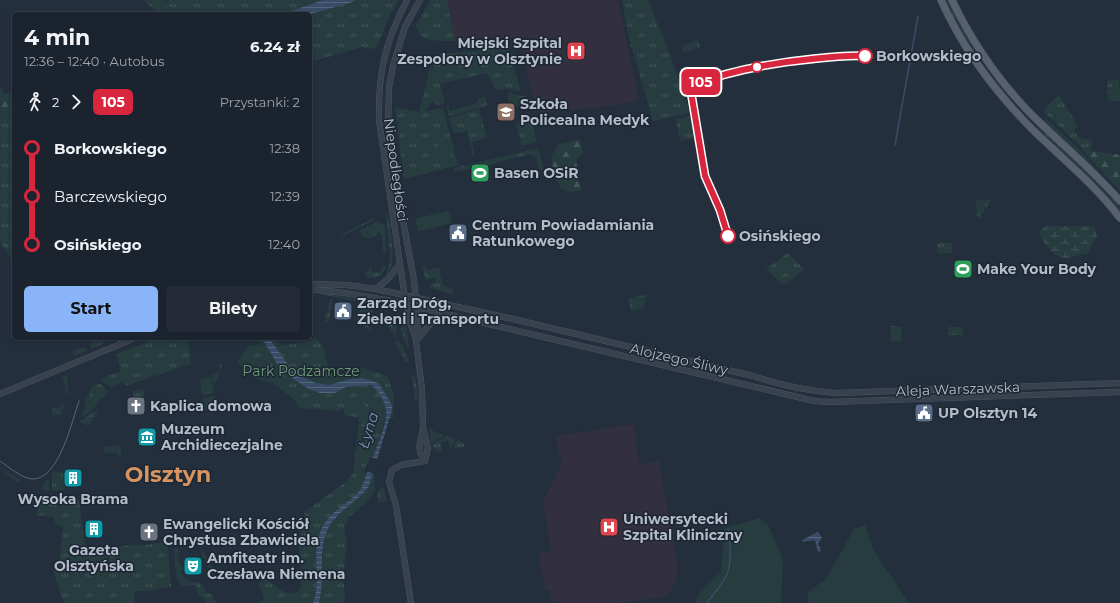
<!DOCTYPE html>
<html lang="pl">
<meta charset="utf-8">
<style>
:root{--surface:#1b232e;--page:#242b36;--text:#f1f3f6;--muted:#a0a4aa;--line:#39404a;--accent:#8ab4f8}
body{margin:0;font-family:Montserrat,sans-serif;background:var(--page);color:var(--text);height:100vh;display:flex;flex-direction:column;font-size:15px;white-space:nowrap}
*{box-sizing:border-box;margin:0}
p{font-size:13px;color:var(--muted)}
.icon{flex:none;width:22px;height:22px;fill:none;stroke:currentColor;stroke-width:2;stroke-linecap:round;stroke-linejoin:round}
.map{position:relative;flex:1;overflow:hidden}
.side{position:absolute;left:12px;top:12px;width:300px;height:328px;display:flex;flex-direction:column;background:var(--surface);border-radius:6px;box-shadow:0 2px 6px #0003,0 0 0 1px var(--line)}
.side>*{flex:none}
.badge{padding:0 8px;border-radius:6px;font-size:14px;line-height:26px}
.map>.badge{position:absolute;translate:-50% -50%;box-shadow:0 0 0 2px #fff}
.legs{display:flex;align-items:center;gap:6px;height:44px;padding:0 12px;font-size:13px}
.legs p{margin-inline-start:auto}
.headline{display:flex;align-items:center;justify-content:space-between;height:68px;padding:0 12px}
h1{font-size:22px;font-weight:700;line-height:30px}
.cta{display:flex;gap:8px;margin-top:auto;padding:8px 12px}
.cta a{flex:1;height:46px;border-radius:6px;background:var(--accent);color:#111;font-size:16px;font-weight:700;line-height:46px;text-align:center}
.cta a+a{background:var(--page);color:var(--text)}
ul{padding:0 12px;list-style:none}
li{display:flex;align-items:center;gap:14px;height:48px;font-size:15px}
li i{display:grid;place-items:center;width:6px;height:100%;margin:0 5px;background:currentColor}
li i::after{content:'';width:10px;height:10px;margin:-5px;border:3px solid;border-radius:50%;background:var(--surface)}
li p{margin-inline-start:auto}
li:first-child i{background:linear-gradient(#0000 50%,currentColor 0)}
li:last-child i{background:linear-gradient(currentColor 50%,#0000 0)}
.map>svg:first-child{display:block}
.medical{fill:#32303f}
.grass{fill:url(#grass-tufts)}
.forest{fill:url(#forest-firs)}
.wetland{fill:url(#wetland-marsh)}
.garden{fill:#263c3f}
.water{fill:url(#water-rules)}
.pier{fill:#242f3e}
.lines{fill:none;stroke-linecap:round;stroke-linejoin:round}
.stream{stroke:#394c67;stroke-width:1.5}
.minor-casing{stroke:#565f6c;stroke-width:6}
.major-casing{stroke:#414a57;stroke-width:8}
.minor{stroke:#38414e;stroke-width:5.5}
.major{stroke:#56606e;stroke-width:7}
.tram{stroke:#5a6575;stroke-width:1}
.line-1-casing{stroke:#fff;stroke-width:9}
.line-1{stroke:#d7263d;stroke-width:6}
.stop-1-dot{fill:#fff;stroke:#d7263d;stroke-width:2}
.labels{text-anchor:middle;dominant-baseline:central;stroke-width:3;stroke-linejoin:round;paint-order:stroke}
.poi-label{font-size:14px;font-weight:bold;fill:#b4bcc9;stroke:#1d2633;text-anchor:start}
.stop-label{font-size:14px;font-weight:bold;fill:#b4bcc9;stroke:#1d2633;text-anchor:start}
.street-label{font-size:14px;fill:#b4bcc9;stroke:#1d2633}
.park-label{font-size:14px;fill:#6b9a76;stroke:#1d2633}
.water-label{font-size:15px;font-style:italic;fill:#7c92b1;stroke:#1d2633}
.town-label{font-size:22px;font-weight:bold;fill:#d59563;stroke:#1d2633}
</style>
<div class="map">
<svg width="1120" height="603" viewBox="0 0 1120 603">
<defs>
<pattern id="grass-tufts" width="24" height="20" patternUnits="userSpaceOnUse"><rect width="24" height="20" fill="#263c3f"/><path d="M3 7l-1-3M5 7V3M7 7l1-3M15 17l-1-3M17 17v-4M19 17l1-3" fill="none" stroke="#435659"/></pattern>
<pattern id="forest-firs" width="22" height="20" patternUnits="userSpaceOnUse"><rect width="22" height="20" fill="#263c3f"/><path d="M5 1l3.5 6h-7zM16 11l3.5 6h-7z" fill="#435659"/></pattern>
<pattern id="wetland-marsh" width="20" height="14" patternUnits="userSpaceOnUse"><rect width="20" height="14" fill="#263c3f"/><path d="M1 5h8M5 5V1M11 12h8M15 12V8" fill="none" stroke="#435659"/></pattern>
<pattern id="water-rules" width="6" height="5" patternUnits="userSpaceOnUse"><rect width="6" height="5" fill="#394c67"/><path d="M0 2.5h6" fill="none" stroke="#53647b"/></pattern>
</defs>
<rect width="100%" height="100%" fill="#242f3e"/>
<path class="medical" d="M 447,0 L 618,0 L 639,100 L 603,107 L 537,113 L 520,41 L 510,37 L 455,41 Z
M 634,424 L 639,465 L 659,461 L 677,563 L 677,579 L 668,596 L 619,603 L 559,603 L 558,601 L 552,602 L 550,590 L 545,590 L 539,554 L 551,551 L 543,502 L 562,463 L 557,444 L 557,436 Z"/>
<path class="grass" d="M 143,0 L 165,0 L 166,2 L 169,0 L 399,0 L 389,17 L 376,49 L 362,47 L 310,62 L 310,14 L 159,14 Z
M 430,0 L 447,0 L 455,41 C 442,41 417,43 416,25 Z
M 622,0 L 648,0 L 672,60 L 690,113 L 653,121 L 629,38 Z
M 944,0 L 949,0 C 969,42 990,71 1019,106 C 1007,96 996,82 987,68 C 970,46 956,25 944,0 Z
M 698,40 L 700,47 L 683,53 L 681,46 Z
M 505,48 L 515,55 L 516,58 L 512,60 L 521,92 L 506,89 L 497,90 C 491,86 493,78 486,73 L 440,84 L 445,102 L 443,104 L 437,105 L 433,102 L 431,103 L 426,109 L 427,111 L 441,108 L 443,108 L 458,165 L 404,179 L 395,107 L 419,112 L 430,68 L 433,68 L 435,59 L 439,54 Z
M 1119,80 L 1119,88 L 1107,88 L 1107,81 Z
M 1,87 L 3,94 L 14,92 L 14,98 L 0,102 L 0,88 Z
M 508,92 L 520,96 L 526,96 L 528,109 L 523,110 L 521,105 L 515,106 L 514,105 L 510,106 L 508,96 L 509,96 Z
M 1059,95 L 1078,126 L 1074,130 L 1079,137 L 1092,141 L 1091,151 L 1086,154 L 1080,146 L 1045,113 L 1044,109 L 1056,97 Z
M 485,97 L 488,105 L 477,109 L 449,116 L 447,107 L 449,105 L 449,111 L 477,103 L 479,98 Z
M 479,109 L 487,138 L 472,142 L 475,155 L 474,156 L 473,155 L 467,131 L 454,134 L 449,118 Z
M 14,111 L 14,263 L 0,242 L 0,116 Z
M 529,112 L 537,142 L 522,146 L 516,124 L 525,121 L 524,114 Z
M 690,116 L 695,138 L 680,141 L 676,119 Z
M 1046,119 L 1078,148 L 1103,177 L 1043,121 Z
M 1039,125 L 1111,195 L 1120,206 L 1120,212 L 1097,185 L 1037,128 Z
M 538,148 L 544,169 L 539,170 L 536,157 L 530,154 L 478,168 L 478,167 L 455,172 L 454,168 Z
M 976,200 L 991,200 L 980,217 L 977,216 Z
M 386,214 L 388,215 C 391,232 398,264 386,277 C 386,271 389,267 390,261 Z
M 374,218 L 375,219 L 342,237 L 343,234 Z
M 378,221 L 384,225 L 385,229 L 386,253 L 383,253 L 382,235 L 378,232 C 373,238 370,240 362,236 L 360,230 Z
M 937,243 L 952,243 L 952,253 L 937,253 Z
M 788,253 L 804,269 L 786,284 L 782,284 L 766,269 Z
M 382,264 L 386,268 C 382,276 375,278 366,278 L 366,272 L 370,268 L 372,268 L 372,272 L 380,272 L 382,268 Z
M 425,266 L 426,270 L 437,268 L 439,268 L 443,286 L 453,288 L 452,294 L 431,288 L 429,286 L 436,281 L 435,278 L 426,280 L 422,267 Z
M 314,293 L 333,294 L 386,306 L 385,307 Z
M 647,295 L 643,308 L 631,311 L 628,298 Z
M 330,299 L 333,299 L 328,323 L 325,321 Z
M 361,306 L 370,307 L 373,311 L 366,322 L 371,330 L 371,331 L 365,328 L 363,321 L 357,321 Z
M 390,316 L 397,328 L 396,338 L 386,323 Z
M 406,322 L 409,351 L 400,328 Z
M 890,326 L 902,327 L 901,341 L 891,341 Z
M 948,327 L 963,327 L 963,335 L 948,335 Z
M 315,337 L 323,346 L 330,374 L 363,368 L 387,376 L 394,394 L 393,419 L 385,418 C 377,444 372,464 375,491 L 366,502 L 349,517 L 344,527 L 347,542 L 343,575 L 345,597 L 343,603 L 257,603 L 264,600 L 261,588 L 257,584 L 265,579 L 284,592 L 287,592 C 311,603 298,549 298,541 C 298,532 309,525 304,512 L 342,485 L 353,474 L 359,422 L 358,418 L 344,414 L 344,408 L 341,408 L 340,411 L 298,408 L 296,401 L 277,386 L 272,383 L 256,379 L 237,362 L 250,345 L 260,345 L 256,338 L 270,340 L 269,338 L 277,338 L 281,345 L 284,345 L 311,341 Z
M 104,338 L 105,340 L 104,343 L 91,349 L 90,345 L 93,342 Z
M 158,338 L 198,338 L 188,342 L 191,364 L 157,375 L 126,386 L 124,382 L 114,386 L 104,377 L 113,386 L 111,388 L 100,379 L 121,371 L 116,354 Z
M 397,341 L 403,345 L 409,362 L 405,362 L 405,359 L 394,343 Z
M 80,348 L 84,348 L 87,351 L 74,356 L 73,351 Z
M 219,364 L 222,366 L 214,386 L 212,374 L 218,372 L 218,371 L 220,370 Z
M 414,374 C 416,382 421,396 415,402 L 412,375 Z
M 211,377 L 214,393 L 202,395 L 200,380 Z
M 97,384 L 101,384 L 108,391 L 102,399 L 101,398 C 96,407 90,412 82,417 L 87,397 L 90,397 L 89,393 L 92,386 Z
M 143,389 L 146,406 L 142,407 L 141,402 L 132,404 L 131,399 L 134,398 L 133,392 Z
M 215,396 L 216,408 L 205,410 L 203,398 Z
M 61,404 L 64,405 L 61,415 L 52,415 L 52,407 L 60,408 Z
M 98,409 L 93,421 L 91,420 L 89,426 L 79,422 Z
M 429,428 L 435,432 L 445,435 L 431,444 Z
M 447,436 L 455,439 L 451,449 L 448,441 L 441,442 L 443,452 C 437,453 434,450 432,445 Z
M 457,440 L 464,443 L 464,447 L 453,449 Z
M 120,445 L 122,455 L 118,455 L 117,452 L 105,453 L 104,447 Z
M 54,471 L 62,472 L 65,474 L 65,490 L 52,491 L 52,475 Z
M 381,488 L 384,488 L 387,501 L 378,502 L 377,493 Z
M 72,495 L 73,499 L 79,499 L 86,552 L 137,544 L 139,546 L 166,542 L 168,549 L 171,587 L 149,591 L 135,591 L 134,593 L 135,603 L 64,603 L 53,570 L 59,563 L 63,528 L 55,523 L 54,517 L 37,515 L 38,501 L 41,497 Z
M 175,548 L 178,548 L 181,551 L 178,553 L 179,555 L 176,555 L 178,558 L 177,560 L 180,563 L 181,567 L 184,569 L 183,571 L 181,571 L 181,574 C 189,582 188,584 199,582 L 207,593 L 210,593 L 217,603 L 206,603 L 204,598 L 198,595 L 196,585 L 182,586 L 177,579 L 174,550 Z
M 202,550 L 213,568 L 210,570 L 208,567 L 209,565 L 204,561 L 205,559 L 202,557 L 202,553 L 200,552 Z"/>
<path class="forest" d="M 14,98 L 14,111 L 0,116 L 0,102 Z
M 580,139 L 583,153 L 576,161 L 581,191 C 576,191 569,193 564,190 C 555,185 553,166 551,157 L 559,144 Z
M 1091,151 L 1120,155 L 1120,191 L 1086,154 Z"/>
<path class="wetland" d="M 1046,226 L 1094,226 L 1097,236 L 1088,253 C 1082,254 1075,257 1069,258 C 1054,259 1044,245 1039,232 Z"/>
<path class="garden" d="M 1120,88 L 1120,101 L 1108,101 L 1107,89 Z
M 447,141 L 452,161 L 443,163 L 438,144 Z
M 449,210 L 452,223 L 418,232 L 415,219 Z
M 66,375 L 68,380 L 68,394 L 65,393 L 66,389 L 62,377 Z
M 359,403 C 367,404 371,410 371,418 L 368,422 L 367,421 L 366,412 L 357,404 Z
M 3,469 L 22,481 L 17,483 L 2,470 Z
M 47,480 L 49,480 L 50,491 L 41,489 Z
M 760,518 L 768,525 L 783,560 L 781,603 L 696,603 L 698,595 L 721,572 L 724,528 Z
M 865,525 L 874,551 L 909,603 L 808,603 L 808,592 L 826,579 L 854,529 Z"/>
<path class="water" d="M 323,0 L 356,0 L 350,3 L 310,14 L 283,14 Z
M 262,338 L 269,338 L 292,370 L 301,376 L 316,383 L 329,385 L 350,379 L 363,378 L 378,383 L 381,387 L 392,405 L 392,410 L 369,486 C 359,500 343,508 332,522 C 320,538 322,560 322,579 C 322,587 320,595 319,603 L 313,603 C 322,580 310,553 322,528 C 331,509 351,503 361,489 C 364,484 365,477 367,471 C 372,458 388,424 386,410 C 385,401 378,390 371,385 L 346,387 L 335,393 L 320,393 L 309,389 L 293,379 L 279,367 Z
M 818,532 L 822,538 L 818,543 L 821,551 L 818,552 L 815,540 L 803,542 L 802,540 Z"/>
<path class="pier" d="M 370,457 L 379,459 L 375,474 L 368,472 L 365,474 L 364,472 Z"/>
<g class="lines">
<path class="stream" d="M 895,145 L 918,16
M 707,603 C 713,594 723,584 727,574 C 732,562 730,542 728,529"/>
<defs>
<path id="minor" d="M 407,0 C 385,42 378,73 379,120 L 406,305 L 409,320 L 416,339
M 420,0 L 405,27 L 393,66 L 389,87 L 388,126 L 396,182 L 414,280 L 418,323 L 416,341 L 422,389 L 423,427 L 428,448 L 425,461
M 310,284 L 347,285 L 376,289 L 513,319 L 753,376 C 780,385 807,391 836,393 L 1120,383
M 310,289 L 345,293 L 391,301 L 814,401 L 831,402 L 1120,392
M 376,289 L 389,278 L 400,263
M 416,341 L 431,323 L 444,314
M 0,394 L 135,338
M 423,429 C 420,442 416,450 425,461
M 392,470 L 389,482 L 396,505 L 411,603
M 392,470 L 401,465 L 425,461"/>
<path id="major" d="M 941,0 C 963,49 996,93 1034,131 C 1063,159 1095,185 1120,218
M 952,0 C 972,42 998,80 1030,113 C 1060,143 1092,169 1120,201"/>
</defs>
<use href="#minor" class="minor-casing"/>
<use href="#major" class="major-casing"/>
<use href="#minor" class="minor"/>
<use href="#major" class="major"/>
<path class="tram" d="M 0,461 C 9,467 21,478 32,479 C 59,480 72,421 79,401"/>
</g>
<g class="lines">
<defs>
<path id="line-1" d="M 728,236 L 720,210 L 705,176 L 690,86 C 728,71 771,63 812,59 C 830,57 847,55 865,56"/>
</defs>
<use href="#line-1" class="line-1-casing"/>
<use href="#line-1" class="line-1"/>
</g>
<defs>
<symbol id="hospital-square" viewBox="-11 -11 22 22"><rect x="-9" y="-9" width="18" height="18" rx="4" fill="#e0444e" stroke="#1d2633"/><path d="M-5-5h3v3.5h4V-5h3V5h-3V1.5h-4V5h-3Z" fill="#fff"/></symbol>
<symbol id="school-square" viewBox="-11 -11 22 22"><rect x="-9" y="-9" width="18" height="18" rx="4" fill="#8d6e63" stroke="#1d2633"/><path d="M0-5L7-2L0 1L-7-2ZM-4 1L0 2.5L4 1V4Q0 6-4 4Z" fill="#fff"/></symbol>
<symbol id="stadium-square" viewBox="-11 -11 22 22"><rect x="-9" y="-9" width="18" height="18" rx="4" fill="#2e9e5b" stroke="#1d2633"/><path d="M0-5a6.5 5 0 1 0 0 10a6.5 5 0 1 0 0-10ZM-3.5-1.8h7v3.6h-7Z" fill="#fff"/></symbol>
<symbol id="civic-square" viewBox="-11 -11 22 22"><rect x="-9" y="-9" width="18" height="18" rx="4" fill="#5c6f8a" stroke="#1d2633"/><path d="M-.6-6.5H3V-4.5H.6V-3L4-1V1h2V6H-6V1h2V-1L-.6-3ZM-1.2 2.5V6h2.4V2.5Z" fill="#fff"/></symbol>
<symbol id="church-square" viewBox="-11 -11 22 22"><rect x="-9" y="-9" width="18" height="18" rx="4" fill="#6b7280" stroke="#1d2633"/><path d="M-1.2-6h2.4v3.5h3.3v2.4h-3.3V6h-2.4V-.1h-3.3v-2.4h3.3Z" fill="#fff"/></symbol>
<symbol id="museum-square" viewBox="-11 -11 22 22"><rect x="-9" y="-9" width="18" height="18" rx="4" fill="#0f9aa8" stroke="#1d2633"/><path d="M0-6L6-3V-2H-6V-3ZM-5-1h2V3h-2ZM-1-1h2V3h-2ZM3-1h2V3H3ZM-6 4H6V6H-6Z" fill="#fff"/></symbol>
<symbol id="building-square" viewBox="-11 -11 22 22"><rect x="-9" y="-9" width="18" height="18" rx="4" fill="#0f9aa8" stroke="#1d2633"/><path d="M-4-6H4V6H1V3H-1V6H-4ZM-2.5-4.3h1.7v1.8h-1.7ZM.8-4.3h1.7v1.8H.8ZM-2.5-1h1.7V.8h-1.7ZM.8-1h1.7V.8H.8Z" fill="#fff"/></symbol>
<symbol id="theatre-square" viewBox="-11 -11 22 22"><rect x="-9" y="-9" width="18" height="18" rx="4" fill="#0f9aa8" stroke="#1d2633"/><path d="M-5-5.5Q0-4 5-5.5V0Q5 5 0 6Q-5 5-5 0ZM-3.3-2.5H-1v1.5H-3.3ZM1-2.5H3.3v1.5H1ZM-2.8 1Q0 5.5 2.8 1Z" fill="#fff"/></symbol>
</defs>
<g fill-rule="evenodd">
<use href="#hospital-square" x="565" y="40" width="22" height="22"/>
<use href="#school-square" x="495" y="101" width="22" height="22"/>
<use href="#stadium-square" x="469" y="162" width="22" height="22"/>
<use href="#civic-square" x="447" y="222" width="22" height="22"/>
<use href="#stadium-square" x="952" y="258" width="22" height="22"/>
<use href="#civic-square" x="332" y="300" width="22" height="22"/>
<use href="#church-square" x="125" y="395" width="22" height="22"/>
<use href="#civic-square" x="913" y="402" width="22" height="22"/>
<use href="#museum-square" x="136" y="426" width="22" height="22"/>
<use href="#building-square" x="62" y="467" width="22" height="22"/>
<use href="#hospital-square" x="598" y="516" width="22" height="22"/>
<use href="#building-square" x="83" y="518" width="22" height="22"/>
<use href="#church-square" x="138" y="521" width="22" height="22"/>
<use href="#theatre-square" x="182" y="555" width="22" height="22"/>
</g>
<g class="stop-1-dot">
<circle cx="865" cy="56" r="7"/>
<circle cx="757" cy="67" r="5"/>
<circle cx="728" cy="236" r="7"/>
</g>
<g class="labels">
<g class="poi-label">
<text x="562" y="43" text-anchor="end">Miejski Szpital<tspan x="562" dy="16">Zespolony w Olsztynie</tspan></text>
<text x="520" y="104">Szkoła<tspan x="520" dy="16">Policealna Medyk</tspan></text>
<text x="494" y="173">Basen OSiR</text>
<text x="472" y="225">Centrum Powiadamiania<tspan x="472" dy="16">Ratunkowego</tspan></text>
<text x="977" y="269">Make Your Body</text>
<text x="357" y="303">Zarząd Dróg,<tspan x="357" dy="16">Zieleni i Transportu</tspan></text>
<text x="150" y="406">Kaplica domowa</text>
<text x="938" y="413">UP Olsztyn 14</text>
<text x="161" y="429">Muzeum<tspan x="161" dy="16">Archidiecezjalne</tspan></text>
<text x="73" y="499" text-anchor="middle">Wysoka Brama</text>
<text x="623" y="519">Uniwersytecki<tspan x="623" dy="16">Szpital Kliniczny</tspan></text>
<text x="163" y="524">Ewangelicki Kościół<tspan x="163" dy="16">Chrystusa Zbawiciela</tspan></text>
<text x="94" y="550" text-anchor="middle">Gazeta<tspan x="94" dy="16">Olsztyńska</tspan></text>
<text x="207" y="558">Amfiteatr im.<tspan x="207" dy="16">Czesława Niemena</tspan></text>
</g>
<g class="stop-label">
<text x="876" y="56">Borkowskiego</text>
<text x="739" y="236">Osińskiego</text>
</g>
<g class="street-label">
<text transform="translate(396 170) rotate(82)">Niepodległości</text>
<text transform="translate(679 359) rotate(13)">Alojzego Śliwy</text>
<text transform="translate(958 389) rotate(-2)">Aleja Warszawska</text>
</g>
<g class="park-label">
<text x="301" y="371">Park Podzamcze</text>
</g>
<g class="water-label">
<text transform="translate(368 430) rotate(-73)">Łyna</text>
</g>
<g class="town-label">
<text x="168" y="474">Olsztyn</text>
</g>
</g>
</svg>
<b class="badge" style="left:701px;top:82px;background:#d7263d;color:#fff">105</b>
<section class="side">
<div class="headline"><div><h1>4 min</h1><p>12:36 – 12:40 · Autobus</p></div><b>6.24 zł</b></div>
<div class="legs"><svg class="icon" aria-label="walk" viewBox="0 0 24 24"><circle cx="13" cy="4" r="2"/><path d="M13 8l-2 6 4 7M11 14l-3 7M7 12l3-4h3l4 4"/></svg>2<svg class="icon" aria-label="forward" viewBox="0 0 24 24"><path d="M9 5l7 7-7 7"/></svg><b class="badge" style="background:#d7263d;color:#fff">105</b><p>Przystanki: 2</p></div>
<ul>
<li><i style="color:#d7263d"></i><b>Borkowskiego</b><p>12:38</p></li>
<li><i style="color:#d7263d"></i><span>Barczewskiego</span><p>12:39</p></li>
<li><i style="color:#d7263d"></i><b>Osińskiego</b><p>12:40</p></li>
</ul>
<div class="cta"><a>Start</a><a>Bilety</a></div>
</section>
</div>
